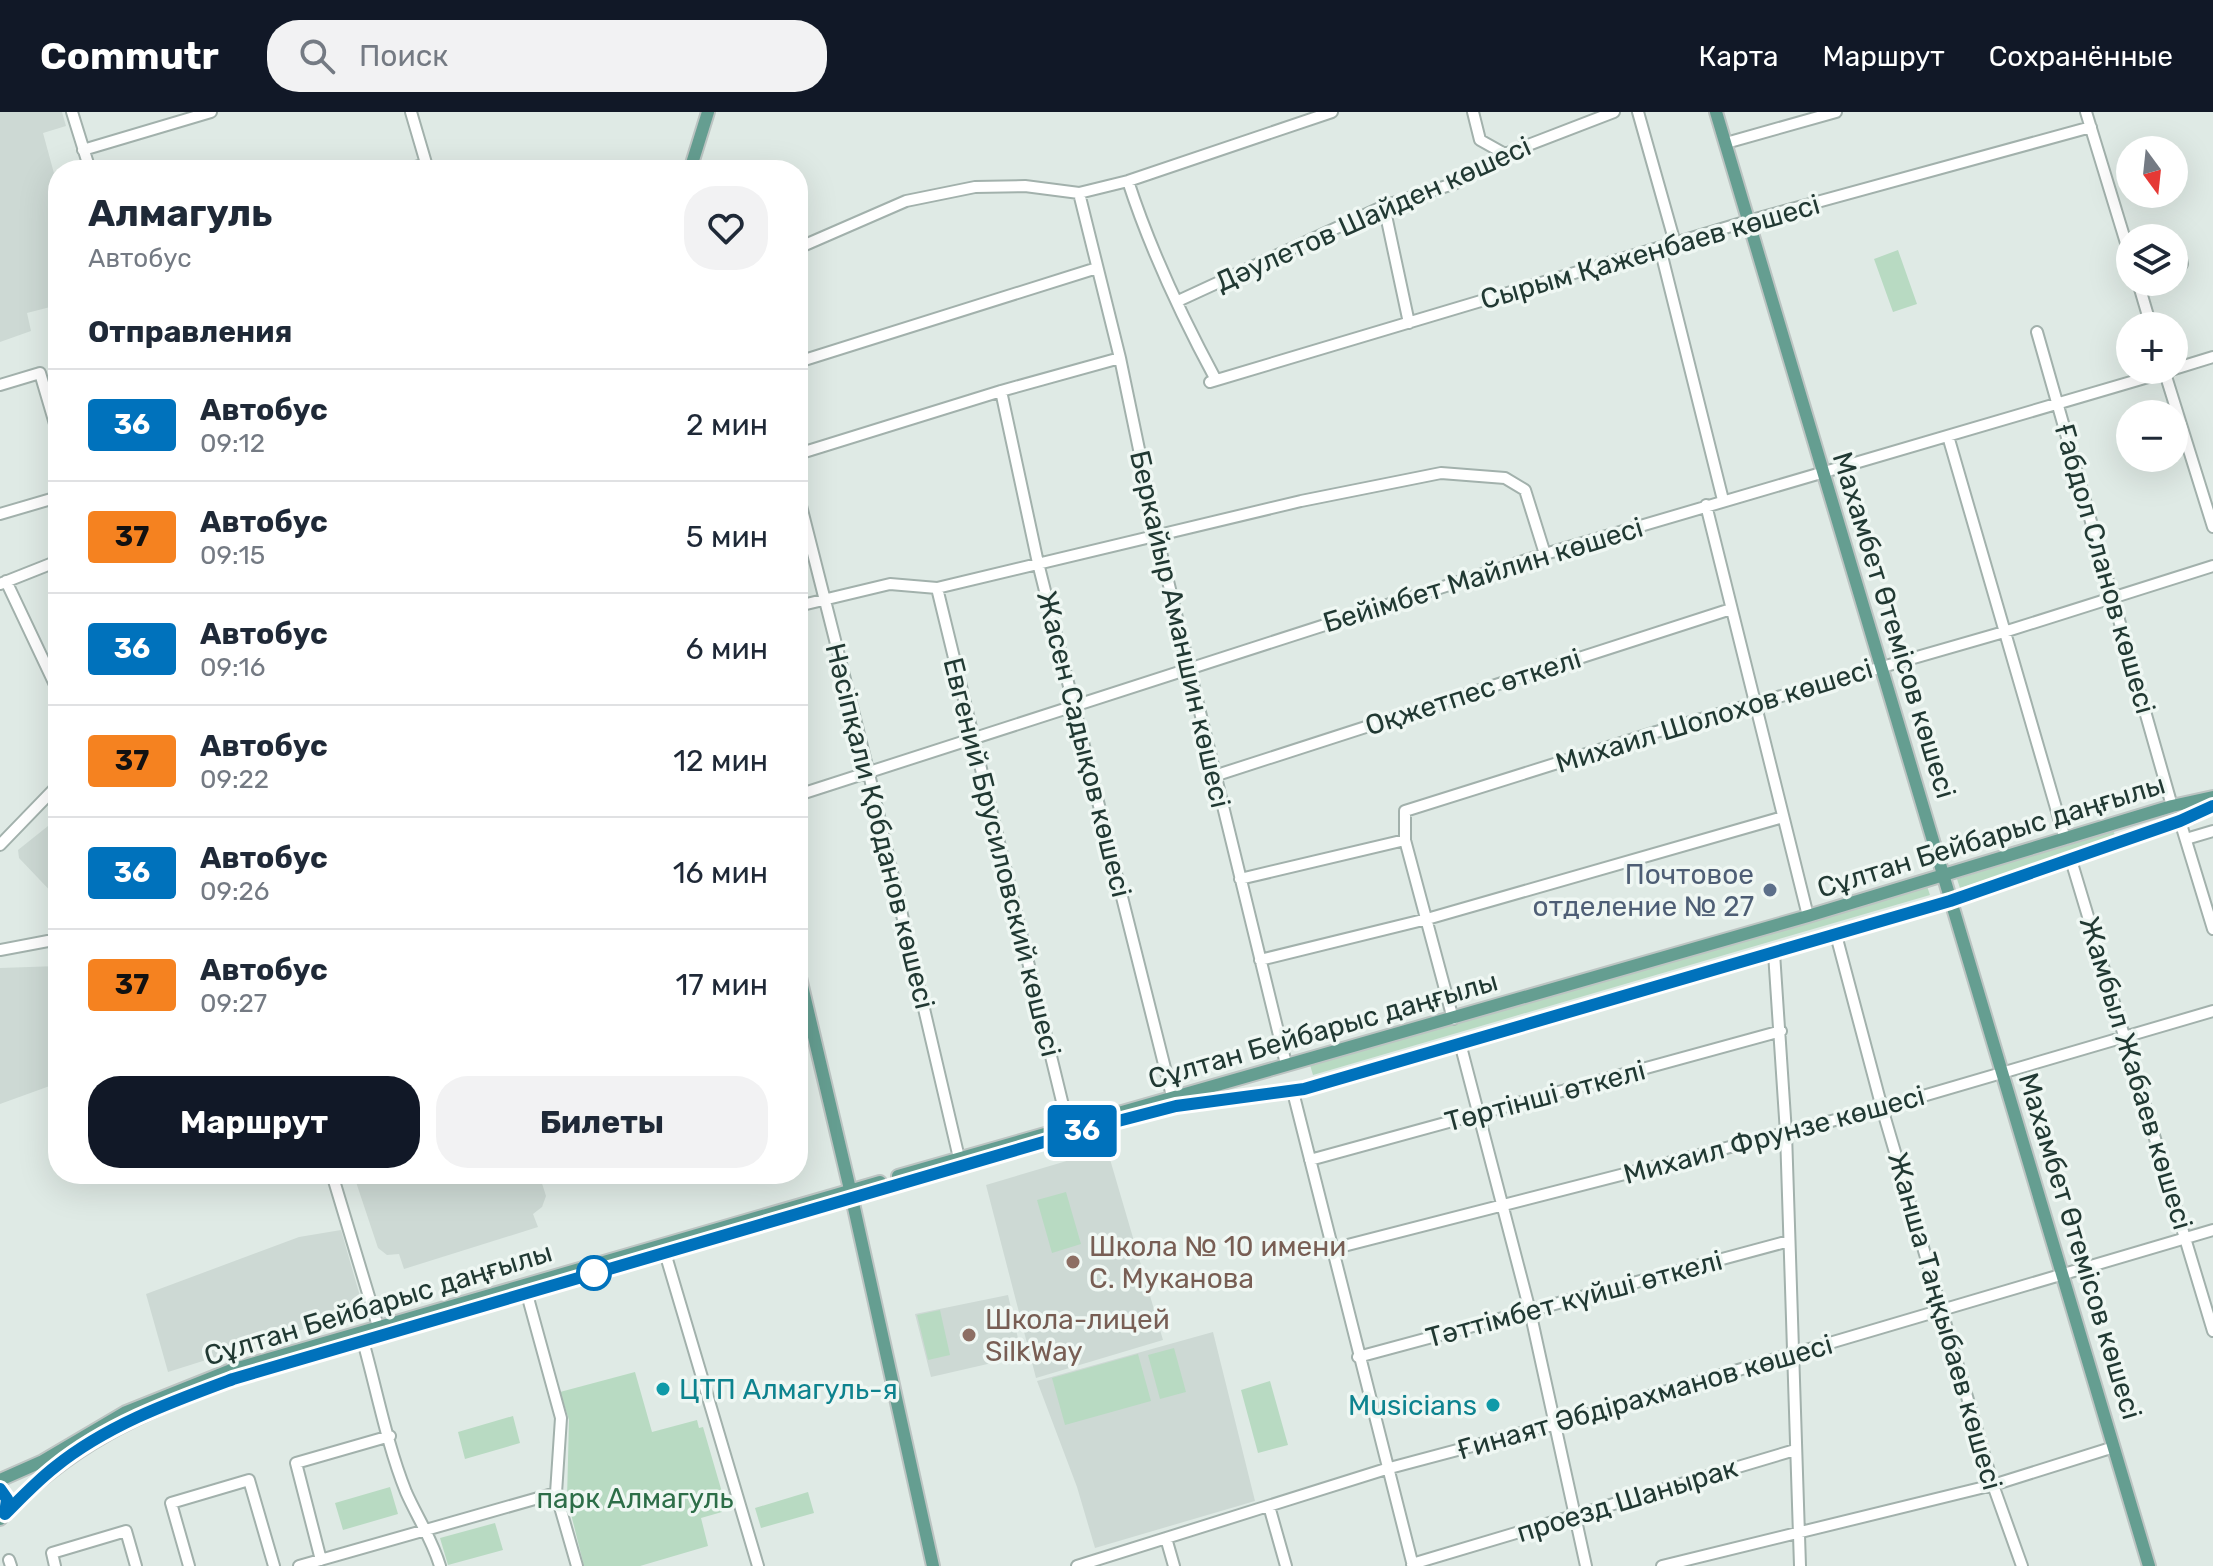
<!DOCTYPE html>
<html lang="ru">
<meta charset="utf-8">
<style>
:root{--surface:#fff;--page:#f2f2f3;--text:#1f2937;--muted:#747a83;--line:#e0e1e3;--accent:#111827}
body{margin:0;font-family:Rubik,sans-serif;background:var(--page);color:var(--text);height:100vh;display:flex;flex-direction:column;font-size:30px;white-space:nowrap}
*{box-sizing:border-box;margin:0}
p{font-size:26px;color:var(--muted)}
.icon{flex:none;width:44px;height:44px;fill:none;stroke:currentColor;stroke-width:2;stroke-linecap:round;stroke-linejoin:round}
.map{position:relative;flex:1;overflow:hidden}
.side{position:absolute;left:48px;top:48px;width:760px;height:1024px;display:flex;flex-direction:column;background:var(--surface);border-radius:32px;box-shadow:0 8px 32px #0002}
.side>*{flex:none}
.badge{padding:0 16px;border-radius:6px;font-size:28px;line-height:52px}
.needle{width:52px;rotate:165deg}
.tools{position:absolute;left:2116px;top:24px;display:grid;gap:16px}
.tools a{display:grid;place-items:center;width:72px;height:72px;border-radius:50%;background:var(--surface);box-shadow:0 8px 32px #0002;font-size:40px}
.map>.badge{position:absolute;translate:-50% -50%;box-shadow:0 0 0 4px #fff}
h2{padding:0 40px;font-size:30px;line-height:72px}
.round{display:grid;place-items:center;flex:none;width:84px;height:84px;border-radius:32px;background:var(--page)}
.headline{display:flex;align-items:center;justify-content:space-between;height:136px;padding:0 40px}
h1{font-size:38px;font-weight:700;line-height:60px}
.button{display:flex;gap:16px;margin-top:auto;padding:16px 40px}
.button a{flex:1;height:92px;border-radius:32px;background:var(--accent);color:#fff;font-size:32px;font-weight:700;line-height:92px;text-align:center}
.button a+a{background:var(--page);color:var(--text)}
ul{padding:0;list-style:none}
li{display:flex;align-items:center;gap:24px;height:112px;padding:0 40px;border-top:2px solid var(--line)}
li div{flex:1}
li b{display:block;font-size:30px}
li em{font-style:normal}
li .badge{min-width:88px;font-weight:700;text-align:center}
header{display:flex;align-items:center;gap:48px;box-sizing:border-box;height:112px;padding:0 40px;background:var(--accent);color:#fff}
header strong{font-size:38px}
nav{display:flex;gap:44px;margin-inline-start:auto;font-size:28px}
.search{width:560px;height:72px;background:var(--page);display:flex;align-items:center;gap:20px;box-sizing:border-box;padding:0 28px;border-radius:32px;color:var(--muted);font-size:30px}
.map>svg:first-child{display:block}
.built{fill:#cdd9d4}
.green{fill:#b8dac2}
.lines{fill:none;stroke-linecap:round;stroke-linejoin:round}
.minor-casing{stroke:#a2b1ac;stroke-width:14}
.major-casing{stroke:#bcc4c2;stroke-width:16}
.minor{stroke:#fff;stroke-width:10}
.major{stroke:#659e91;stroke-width:12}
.line-casing{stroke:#fff;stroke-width:18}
.line{stroke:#0072bc;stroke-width:12}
.service-dot{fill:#5c6f8a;stroke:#eff7f3;stroke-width:3}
.education-dot{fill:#8d6e63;stroke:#eff7f3;stroke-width:3}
.stop-dot{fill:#fff;stroke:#0072bc;stroke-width:4}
.culture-dot{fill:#0f9aa8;stroke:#eff7f3;stroke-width:3}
.labels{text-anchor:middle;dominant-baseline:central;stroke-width:7;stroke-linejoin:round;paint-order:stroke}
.street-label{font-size:28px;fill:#213933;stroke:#eff7f3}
.service-label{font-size:28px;fill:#4e5e75;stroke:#eff7f3;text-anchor:end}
.education-label{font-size:28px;fill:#785e54;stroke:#eff7f3;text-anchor:start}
.culture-label{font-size:28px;fill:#0d838f;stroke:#eff7f3;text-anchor:start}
.park-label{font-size:28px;fill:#2d6e48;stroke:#eff7f3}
</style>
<header>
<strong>Commutr</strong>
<div class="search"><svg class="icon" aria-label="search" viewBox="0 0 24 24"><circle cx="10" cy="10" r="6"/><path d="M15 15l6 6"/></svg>Поиск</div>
<nav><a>Карта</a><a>Маршрут</a><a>Сохранённые</a></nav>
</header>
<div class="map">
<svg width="2213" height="1454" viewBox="0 0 2213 1454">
<rect width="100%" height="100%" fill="#dfeae5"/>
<path class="built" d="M 0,0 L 62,0 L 66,14 L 43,21 L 58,76 L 58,193 L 27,201 L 31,219 L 0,230 Z
M 58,706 L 58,787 L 19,746 L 18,738 Z
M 58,854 L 58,971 L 0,992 L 0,856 Z
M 1107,1037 L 1163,1228 L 1036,1266 L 986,1073 Z
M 359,1062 L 539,1062 L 546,1084 L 542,1095 L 533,1102 L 538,1115 L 404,1157 L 399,1142 L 387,1143 L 378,1136 L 354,1064 Z
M 341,1118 L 364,1198 L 168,1260 L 146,1182 L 299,1125 Z
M 1008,1183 L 1022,1244 L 931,1265 L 915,1202 Z
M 1213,1220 L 1255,1389 L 1095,1436 L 1077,1375 L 1037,1269 Z"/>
<path class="green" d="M 1898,138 L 1917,192 L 1893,200 L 1874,147 Z
M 2113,718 L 2116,726 L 1960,776 L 1957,767 Z
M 1927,774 L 1930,783 L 1313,963 L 1310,953 Z
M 1066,1080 L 1081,1132 L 1052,1141 L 1037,1088 Z
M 940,1198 L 950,1243 L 928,1248 L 917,1203 Z
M 1174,1236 L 1186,1280 L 1160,1287 L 1148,1243 Z
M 1138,1242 L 1151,1289 L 1065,1313 L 1052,1266 Z
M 635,1260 L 652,1320 L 697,1308 L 699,1316 L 703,1315 L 726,1394 L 721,1396 L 722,1400 L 701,1406 L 708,1434 L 640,1454 L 584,1454 L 567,1386 L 569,1308 L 560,1280 Z
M 1270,1269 L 1288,1333 L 1258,1341 L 1241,1278 Z
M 513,1304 L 520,1331 L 465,1347 L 458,1320 Z
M 390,1375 L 398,1402 L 343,1418 L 335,1391 Z
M 808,1380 L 814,1401 L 761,1416 L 755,1396 Z
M 495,1411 L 503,1438 L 448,1453 L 440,1426 Z"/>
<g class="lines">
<defs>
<path id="minor" d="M 72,0 L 90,58
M 411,0 L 428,58
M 1473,0 L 1480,28 L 1505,42
M 1638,0 L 1675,131
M 2086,0 L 2130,144
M 1726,31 L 1836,0
M 83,38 L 211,0
M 405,58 L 426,52
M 1128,69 C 1150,137 1182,205 1216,268
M 1079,81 L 1120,246 L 1157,424 L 1286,952
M 1384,94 L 1409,211
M 798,136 L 906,89 L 975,75 L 1025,74 L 1079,81 L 1128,69 L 1332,0
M 1660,136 L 1723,388
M 2174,141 L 2180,142 L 2182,152
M 2138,170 L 2151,214
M 1178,189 L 1384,94 L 1456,71 L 1505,42 L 1614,0
M 2037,220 L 2172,694
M 798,250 L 1097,156
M 2174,257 L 2213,245
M 2164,258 L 2213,415
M 1210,270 L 1748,109 L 2091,15
M 0,273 L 40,261 L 58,322
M 1001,279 L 1038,451 L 1172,984
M 1948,324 L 2065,727
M 798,342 L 1001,279 L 1120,246
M 798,382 L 869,662 L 959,1046
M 1706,393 L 1808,804
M 0,402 L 58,385
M 6,469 L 58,579
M 0,472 L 58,449
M 937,476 L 1068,1014
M 798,494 L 890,472 L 937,476 L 1301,389 L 1441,361 L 1505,366 L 1525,378 L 1545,442
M 1214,664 L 1731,497
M 798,683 L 1545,442 L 2172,258
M 2180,709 L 2213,817
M 2186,727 L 2213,719
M 1405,728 L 1453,907
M 0,733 L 58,673
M 2071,748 L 2213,1219
M 1240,767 L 1405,728 L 1405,699 L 1656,620 L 2004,520 L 2213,454
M 1836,823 L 1882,996 L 1993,1373 L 2022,1454
M 0,838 L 48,829 L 58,829
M 1774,841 L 1786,1021 L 1800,1454
M 1260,848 L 1427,807 L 1783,705
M 1460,931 L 1530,1199 L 1586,1454
M 1293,980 L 1413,1454
M 1310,1048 L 1781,919
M 332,1062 L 380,1221
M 663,1134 L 758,1454
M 1332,1137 L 1882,996 L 2213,899
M 525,1175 L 561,1306 L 556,1381 L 577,1454
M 361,1222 C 376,1274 386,1330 406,1380 C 417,1405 432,1427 440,1454
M 1358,1245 L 1789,1129
M 1269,1394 L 1286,1454
M 1166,1426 L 1174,1454
M 9,1448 L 11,1454
M 321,1448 L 296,1351 L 390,1324
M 1412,1452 L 1795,1338
M 55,1454 L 52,1441 L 126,1419 L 136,1454
M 189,1454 L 171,1391 L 249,1368 L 274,1454
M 299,1454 L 556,1381
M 1077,1454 L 1386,1357 L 1555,1312 L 2213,1118
M 1662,1454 L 1993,1373 L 2114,1335"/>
<path id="major" d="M 1716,0 L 2149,1454
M 690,58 L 708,0
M 798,857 L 849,1073 L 933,1454
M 898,1064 L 1808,804 L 2172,694 L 2213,685
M 0,1368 L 43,1349 L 126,1300 L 231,1258 L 880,1070
M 0,1377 L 7,1387 L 5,1402
M 0,1407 C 69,1333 140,1301 233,1267 L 1095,1015 L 1176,994 L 1304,977 L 1950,789 L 2191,705 L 2213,694"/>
</defs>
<use href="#minor" class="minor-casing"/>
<use href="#major" class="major-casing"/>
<use href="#minor" class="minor"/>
<use href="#major" class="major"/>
</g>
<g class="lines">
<defs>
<path id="line" d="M 0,1377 L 7,1387 L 5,1402 C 21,1386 37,1369 55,1355 C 107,1313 171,1290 233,1267 L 1095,1015 L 1176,994 L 1304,977 L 1950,789 L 2180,709 L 2213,694"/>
</defs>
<use href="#line" class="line-casing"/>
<use href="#line" class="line"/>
</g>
<circle class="service-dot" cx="1770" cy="778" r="8"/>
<g class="education-dot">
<circle cx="1073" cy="1150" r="8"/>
<circle cx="969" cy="1223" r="8"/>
</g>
<circle class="stop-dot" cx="594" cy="1161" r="16"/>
<g class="culture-dot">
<circle cx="663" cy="1277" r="8"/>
<circle cx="1493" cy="1293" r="8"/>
</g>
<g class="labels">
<g class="street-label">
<text transform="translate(1373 102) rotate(-24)">Дәулетов Шайден көшесі</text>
<text transform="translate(1650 140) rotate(-16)">Сырым Қаженбаев көшесі</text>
<text transform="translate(2105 457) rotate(74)">Ғабдол Сланов көшесі</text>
<text transform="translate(1483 463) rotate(-17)">Бейімбет Майлин көшесі</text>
<text transform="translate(1894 513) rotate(73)">Махамбет Өтемісов көшесі</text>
<text transform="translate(1180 517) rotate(77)">Беркайыр Аманшин көшесі</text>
<text transform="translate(1473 580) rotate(-18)">Оқжетпес өткелі</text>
<text transform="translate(1714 604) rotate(-17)">Михаил Шолохов көшесі</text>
<text transform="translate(1084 632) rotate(76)">Жасен Садықов көшесі</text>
<text transform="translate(880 714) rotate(76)">Нәсіпқали Қобданов көшесі</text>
<text transform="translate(1991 724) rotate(-17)">Сұлтан Бейбарыс даңғылы</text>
<text transform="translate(1002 745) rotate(76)">Евгений Брусиловский көшесі</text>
<text transform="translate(1323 918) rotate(-16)">Сұлтан Бейбарыс даңғылы</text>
<text transform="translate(2136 961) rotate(73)">Жамбыл Жабаев көшесі</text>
<text transform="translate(1545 984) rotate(-15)">Төртінші өткелі</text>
<text transform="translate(1774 1023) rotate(-15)">Михаил Фрунзе көшесі</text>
<text transform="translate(2080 1134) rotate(73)">Махамбет Өтемісов көшесі</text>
<text transform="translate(1574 1187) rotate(-15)">Тәттімбет күйші өткелі</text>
<text transform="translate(378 1192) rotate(-17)">Сұлтан Бейбарыс даңғылы</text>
<text transform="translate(1945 1209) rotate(74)">Жанша Таңқыбаев көшесі</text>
<text transform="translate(1645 1285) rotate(-16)">Ғинаят Әбдірахманов көшесі</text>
<text transform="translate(1627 1388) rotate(-17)">проезд Шанырак</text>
</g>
<g class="service-label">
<text x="1754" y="762">Почтовое<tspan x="1754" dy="32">отделение № 27</tspan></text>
</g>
<g class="education-label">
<text x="1089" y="1134">Школа № 10 имени<tspan x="1089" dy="32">С. Муканова</tspan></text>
<text x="985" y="1207">Школа-лицей<tspan x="985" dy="32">SilkWay</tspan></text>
</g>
<g class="culture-label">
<text x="679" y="1277">ЦТП Алмагуль-я</text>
<text x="1477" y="1293" text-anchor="end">Musicians</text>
</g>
<g class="park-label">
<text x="635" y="1386">парк Алмагуль</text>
</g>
</g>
</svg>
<div class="tools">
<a><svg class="needle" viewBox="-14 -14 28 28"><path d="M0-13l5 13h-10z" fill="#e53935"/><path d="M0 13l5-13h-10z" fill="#747a83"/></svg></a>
<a><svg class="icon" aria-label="layers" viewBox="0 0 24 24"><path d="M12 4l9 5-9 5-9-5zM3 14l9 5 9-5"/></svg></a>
<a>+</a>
<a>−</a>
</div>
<b class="badge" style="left:1082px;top:1019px;background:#0072bc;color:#fff">36</b>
<section class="side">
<div class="headline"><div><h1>Алмагуль</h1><p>Автобус</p></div><a class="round"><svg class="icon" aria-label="heart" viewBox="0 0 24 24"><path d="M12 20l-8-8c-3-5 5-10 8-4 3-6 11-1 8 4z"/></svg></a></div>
<h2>Отправления</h2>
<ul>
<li><span class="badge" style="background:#0072bc;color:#fff">36</span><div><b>Автобус</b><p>09:12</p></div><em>2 мин</em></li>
<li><span class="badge" style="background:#f58220;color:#111">37</span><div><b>Автобус</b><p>09:15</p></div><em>5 мин</em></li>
<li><span class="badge" style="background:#0072bc;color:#fff">36</span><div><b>Автобус</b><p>09:16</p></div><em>6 мин</em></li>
<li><span class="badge" style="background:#f58220;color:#111">37</span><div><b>Автобус</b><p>09:22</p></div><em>12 мин</em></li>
<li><span class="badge" style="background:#0072bc;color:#fff">36</span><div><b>Автобус</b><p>09:26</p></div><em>16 мин</em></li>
<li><span class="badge" style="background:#f58220;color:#111">37</span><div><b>Автобус</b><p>09:27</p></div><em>17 мин</em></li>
</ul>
<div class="button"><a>Маршрут</a><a>Билеты</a></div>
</section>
</div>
